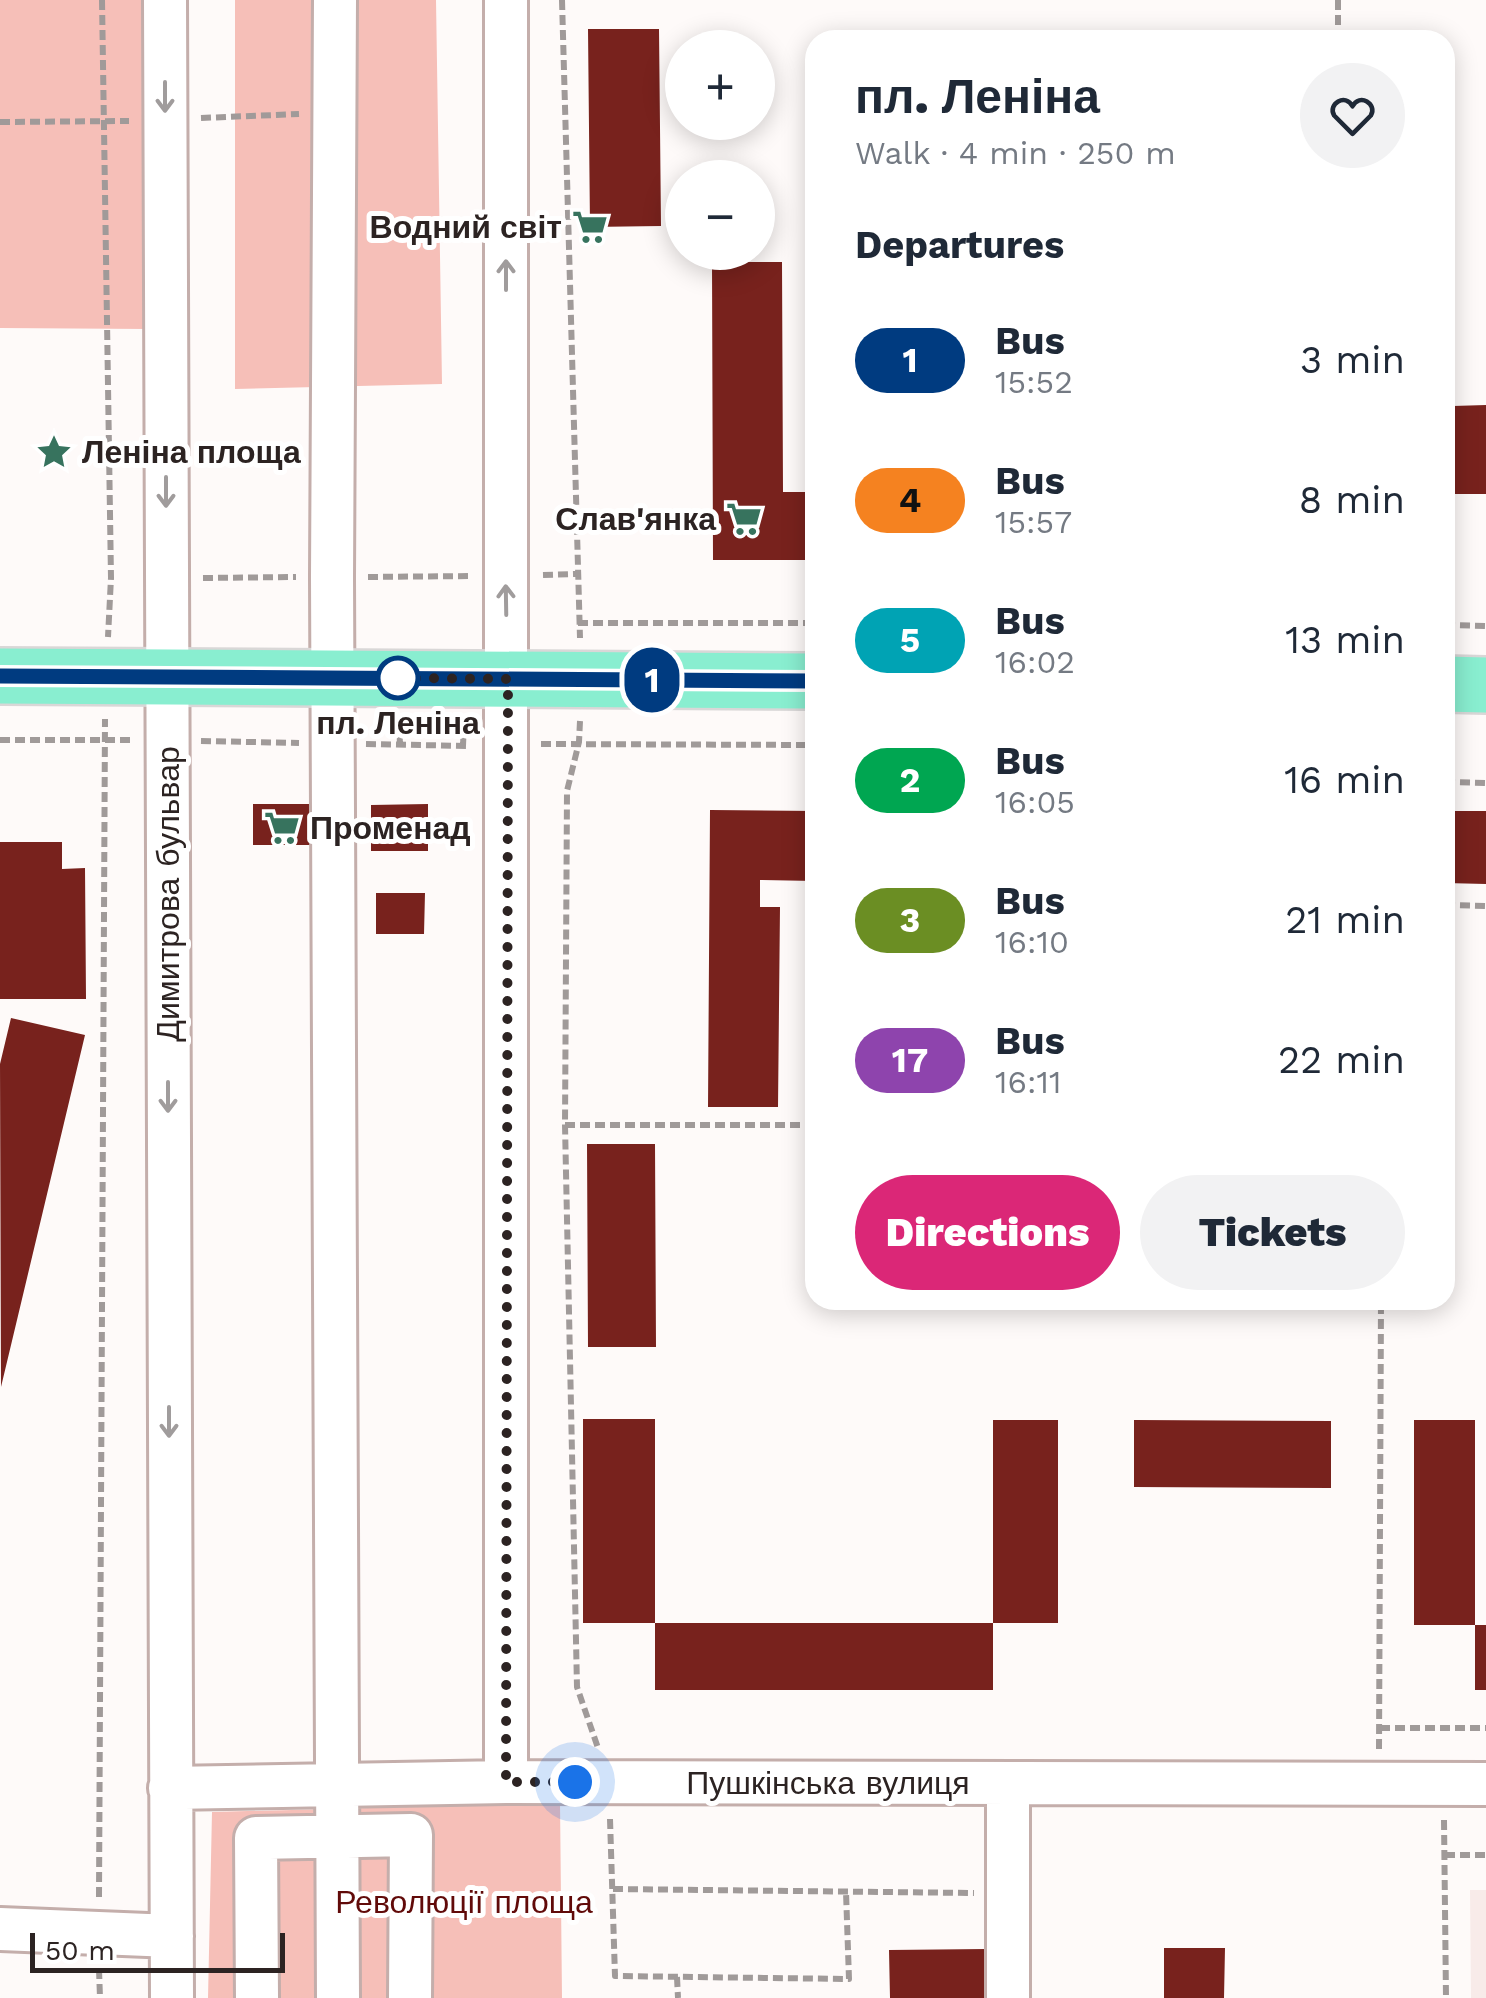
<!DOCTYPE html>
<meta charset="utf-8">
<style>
:root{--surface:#fff;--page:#f2f2f3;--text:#1f2937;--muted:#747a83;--accent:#db2777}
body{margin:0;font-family:"Work Sans",sans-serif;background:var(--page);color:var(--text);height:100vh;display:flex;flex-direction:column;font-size:38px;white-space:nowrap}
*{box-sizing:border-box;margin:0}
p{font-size:32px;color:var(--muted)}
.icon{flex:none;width:55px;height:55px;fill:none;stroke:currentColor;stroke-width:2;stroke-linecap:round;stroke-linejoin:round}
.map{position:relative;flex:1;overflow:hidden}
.details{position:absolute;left:805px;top:30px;width:650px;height:1280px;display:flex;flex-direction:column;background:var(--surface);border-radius:30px;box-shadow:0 5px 25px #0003}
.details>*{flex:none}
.badge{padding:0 20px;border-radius:32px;font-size:35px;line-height:65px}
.controls{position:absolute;left:665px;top:30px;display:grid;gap:20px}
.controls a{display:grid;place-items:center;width:110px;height:110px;border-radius:50%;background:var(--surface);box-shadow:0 5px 25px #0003;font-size:50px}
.scale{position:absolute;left:30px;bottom:25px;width:255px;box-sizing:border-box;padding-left:10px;border:5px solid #2c2322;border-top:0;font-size:28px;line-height:35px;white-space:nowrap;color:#2c2322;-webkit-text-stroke:8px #fff;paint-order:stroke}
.you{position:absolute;width:50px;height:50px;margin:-25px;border:8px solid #fff;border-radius:50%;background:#1a73e8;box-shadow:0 0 0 15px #1a73e833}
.map>.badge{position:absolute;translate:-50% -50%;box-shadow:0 0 0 5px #fff}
h2{padding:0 50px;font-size:38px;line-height:90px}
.round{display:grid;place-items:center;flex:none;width:105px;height:105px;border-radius:52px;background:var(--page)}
.summary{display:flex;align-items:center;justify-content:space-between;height:170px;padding:0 50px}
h1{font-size:48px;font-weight:800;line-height:75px}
.primary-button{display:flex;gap:20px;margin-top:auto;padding:20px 50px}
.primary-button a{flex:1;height:115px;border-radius:60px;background:var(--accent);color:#fff;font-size:40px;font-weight:800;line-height:115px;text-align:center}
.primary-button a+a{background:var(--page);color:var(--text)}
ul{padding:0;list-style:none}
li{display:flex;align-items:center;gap:30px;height:140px;padding:0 50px}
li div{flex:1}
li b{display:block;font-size:38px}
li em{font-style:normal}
li .badge{min-width:110px;font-weight:700;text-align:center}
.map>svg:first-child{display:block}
.built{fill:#f8ebe9}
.green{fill:#f6bfb8}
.building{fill:#78221d}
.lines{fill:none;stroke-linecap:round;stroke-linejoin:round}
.minor-casing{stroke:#c4aeab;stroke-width:48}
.major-casing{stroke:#d9d7d7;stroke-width:60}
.path{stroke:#a09a99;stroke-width:6;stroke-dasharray:10 5;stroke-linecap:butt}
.minor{stroke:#fff;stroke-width:42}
.major{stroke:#89eed0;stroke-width:55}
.oneway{stroke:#a09c9c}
.line-casing{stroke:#fff;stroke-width:22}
.line{stroke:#003b80;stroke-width:15}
.walk{stroke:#2c2322;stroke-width:10;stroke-dasharray:0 18}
.stop-dot{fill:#fff;stroke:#003b80;stroke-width:5}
.labels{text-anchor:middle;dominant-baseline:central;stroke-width:10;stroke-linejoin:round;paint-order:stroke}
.poi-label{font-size:32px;font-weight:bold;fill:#2c2322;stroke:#fff;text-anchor:end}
.stop-label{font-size:32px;font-weight:bold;fill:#2c2322;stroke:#fff}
.street-label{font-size:32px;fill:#2c2322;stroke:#fff}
.park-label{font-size:32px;fill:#610a09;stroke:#fff}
</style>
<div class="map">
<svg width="1486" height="1998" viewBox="0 0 1486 1998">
<rect width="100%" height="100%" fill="#fefaf9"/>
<path class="built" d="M 1470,1890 L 1486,1890 L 1486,1998 L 1471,1998 Z"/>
<path class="green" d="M 0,0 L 147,0 L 148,329 L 0,328 Z
M 235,0 L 436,0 L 442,384 L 235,389 Z
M 560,1803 L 562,1998 L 208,1998 L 212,1812 Z"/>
<path class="building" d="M 588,29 L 659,29 L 661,226 L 590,227 Z
M 712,262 L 782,262 L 783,492 L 815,492 L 815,560 L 713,560 Z
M 1486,405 L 1486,494 L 1453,494 L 1453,406 Z
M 253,804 L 313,804 L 313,845 L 253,845 Z
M 428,804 L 428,851 L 371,851 L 371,805 Z
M 710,810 L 815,811 L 815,881 L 760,880 L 760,907 L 780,907 L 778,1107 L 708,1107 Z
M 1445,811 L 1486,811 L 1486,884 L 1445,883 Z
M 0,842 L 62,842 L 62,869 L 85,868 L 86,999 L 0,999 Z
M 376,893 L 425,893 L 424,934 L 376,934 Z
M 11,1018 L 85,1035 L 1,1387 L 0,1064 Z
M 587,1144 L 655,1144 L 656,1347 L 588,1347 Z
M 583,1419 L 655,1419 L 655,1623 L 583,1623 Z
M 993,1420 L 1058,1420 L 1058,1623 L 993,1623 Z
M 1134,1420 L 1331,1421 L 1331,1488 L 1134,1487 Z
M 1414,1420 L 1475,1420 L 1475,1625 L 1486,1625 L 1486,1690 L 1475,1690 L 1475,1625 L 1414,1625 Z
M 655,1623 L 993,1623 L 993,1690 L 655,1690 Z
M 1164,1948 L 1225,1948 L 1224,1998 L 1164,1998 Z
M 986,1949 L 987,1998 L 890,1998 L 889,1950 Z"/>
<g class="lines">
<defs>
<path id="minor" d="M 165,0 L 172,1998
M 335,0 L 332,577 L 338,1998
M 506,1782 L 506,0
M 1008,1783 L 1008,1998
M 170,1788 L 506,1782 L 1486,1784
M 0,1929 L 172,1936
M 257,1998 L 256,1838 L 411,1835 L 410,1998"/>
<path id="major" d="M 0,676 L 815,681
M 1445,684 L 1486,685"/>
</defs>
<use href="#minor" class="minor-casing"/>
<use href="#major" class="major-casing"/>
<path class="path" d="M 102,0 L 111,578 L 108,637
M 562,0 L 580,638
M 1338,0 L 1338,40
M 201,118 L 299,114
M 0,122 L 129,121
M 543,575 L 577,574
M 368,577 L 471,576
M 203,578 L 296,577
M 578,623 L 815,623
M 1445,625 L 1486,626
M 399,720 L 400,745
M 580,721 L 579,742 L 567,791 L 565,1125 L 577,1687 L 598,1748
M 0,740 L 134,740
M 201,741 L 299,743
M 366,744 L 469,746
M 541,744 L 815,745
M 463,746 L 464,722
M 1445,782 L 1486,783
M 1445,905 L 1486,906
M 565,1125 L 815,1125
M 1380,1728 L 1486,1728
M 1379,1749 L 1381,1300
M 610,1819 L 615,1976 L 849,1979 L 846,1892
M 1444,1820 L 1446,1998
M 1445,1855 L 1486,1855
M 613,1889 L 974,1893
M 99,1897 L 105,719
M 99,1969 L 100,1998
M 677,1977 L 678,1998"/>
<use href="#minor" class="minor"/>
<use href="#major" class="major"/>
</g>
<defs><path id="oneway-shaft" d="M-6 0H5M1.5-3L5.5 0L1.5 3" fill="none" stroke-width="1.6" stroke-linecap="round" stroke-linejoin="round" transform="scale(2.5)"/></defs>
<g class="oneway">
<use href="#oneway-shaft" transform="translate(165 97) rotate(90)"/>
<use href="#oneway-shaft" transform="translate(506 275) rotate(-90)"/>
<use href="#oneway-shaft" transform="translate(166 492) rotate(90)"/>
<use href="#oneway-shaft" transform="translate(506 600) rotate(-91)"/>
<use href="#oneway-shaft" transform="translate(168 1097) rotate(90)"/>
<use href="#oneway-shaft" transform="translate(169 1422) rotate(90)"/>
</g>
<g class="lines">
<defs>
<path id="line" d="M 0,676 L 815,681"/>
</defs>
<use href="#line" class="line-casing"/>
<use href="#line" class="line"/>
<path class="walk" d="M 398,678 L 508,679 L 506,1782 L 575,1782"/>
</g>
<defs>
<symbol id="supermarket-bare" viewBox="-9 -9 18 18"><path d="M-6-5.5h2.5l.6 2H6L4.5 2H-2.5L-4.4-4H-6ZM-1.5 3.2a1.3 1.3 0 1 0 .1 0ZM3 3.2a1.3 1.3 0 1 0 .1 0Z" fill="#37735e" stroke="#fff" stroke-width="2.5" paint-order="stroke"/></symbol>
<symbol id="sight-bare" viewBox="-9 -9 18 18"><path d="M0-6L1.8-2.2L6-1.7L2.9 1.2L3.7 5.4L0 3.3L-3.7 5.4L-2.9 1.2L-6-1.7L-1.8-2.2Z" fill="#37735e" stroke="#fff" stroke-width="2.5" paint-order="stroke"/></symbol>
</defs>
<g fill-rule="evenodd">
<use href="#supermarket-bare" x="565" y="202" width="50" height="50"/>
<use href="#sight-bare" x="29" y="427" width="50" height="50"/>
<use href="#supermarket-bare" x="719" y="494" width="50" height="50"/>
<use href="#supermarket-bare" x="257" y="803" width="50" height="50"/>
</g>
<circle class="stop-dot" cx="398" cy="678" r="20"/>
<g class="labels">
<g class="poi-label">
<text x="562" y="227">Водний світ</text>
<text x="82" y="452" text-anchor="start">Леніна площа</text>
<text x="716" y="519">Слав'янка</text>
<text x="310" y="828" text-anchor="start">Променад</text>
</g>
<g class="stop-label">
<text x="398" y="723">пл. Леніна</text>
</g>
<g class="street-label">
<text transform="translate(168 894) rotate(-90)">Димитрова бульвар</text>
<text x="828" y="1783">Пушкінська вулиця</text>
</g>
<g class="park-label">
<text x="464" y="1902">Революції площа</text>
</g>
</g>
</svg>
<div class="controls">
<a>+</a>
<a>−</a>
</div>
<div class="scale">50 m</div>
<div class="you" style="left:575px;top:1782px"></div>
<b class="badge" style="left:652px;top:680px;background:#003b80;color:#fff">1</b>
<section class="details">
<div class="summary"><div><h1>пл. Леніна</h1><p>Walk · 4 min · 250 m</p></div><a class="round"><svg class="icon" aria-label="heart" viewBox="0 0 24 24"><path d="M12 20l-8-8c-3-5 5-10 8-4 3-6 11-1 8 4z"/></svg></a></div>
<h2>Departures</h2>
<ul>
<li><span class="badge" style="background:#003b80;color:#fff">1</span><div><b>Bus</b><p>15:52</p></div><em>3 min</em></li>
<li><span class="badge" style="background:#f58220;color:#111">4</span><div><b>Bus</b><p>15:57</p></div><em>8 min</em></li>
<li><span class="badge" style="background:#00a3b4;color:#fff">5</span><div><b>Bus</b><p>16:02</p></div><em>13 min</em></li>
<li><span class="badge" style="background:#00a651;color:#fff">2</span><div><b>Bus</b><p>16:05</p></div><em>16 min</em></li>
<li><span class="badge" style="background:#6b8e23;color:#fff">3</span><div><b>Bus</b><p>16:10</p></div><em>21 min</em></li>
<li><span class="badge" style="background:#8e44ad;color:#fff">17</span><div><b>Bus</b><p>16:11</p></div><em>22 min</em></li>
</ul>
<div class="primary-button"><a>Directions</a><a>Tickets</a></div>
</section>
</div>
